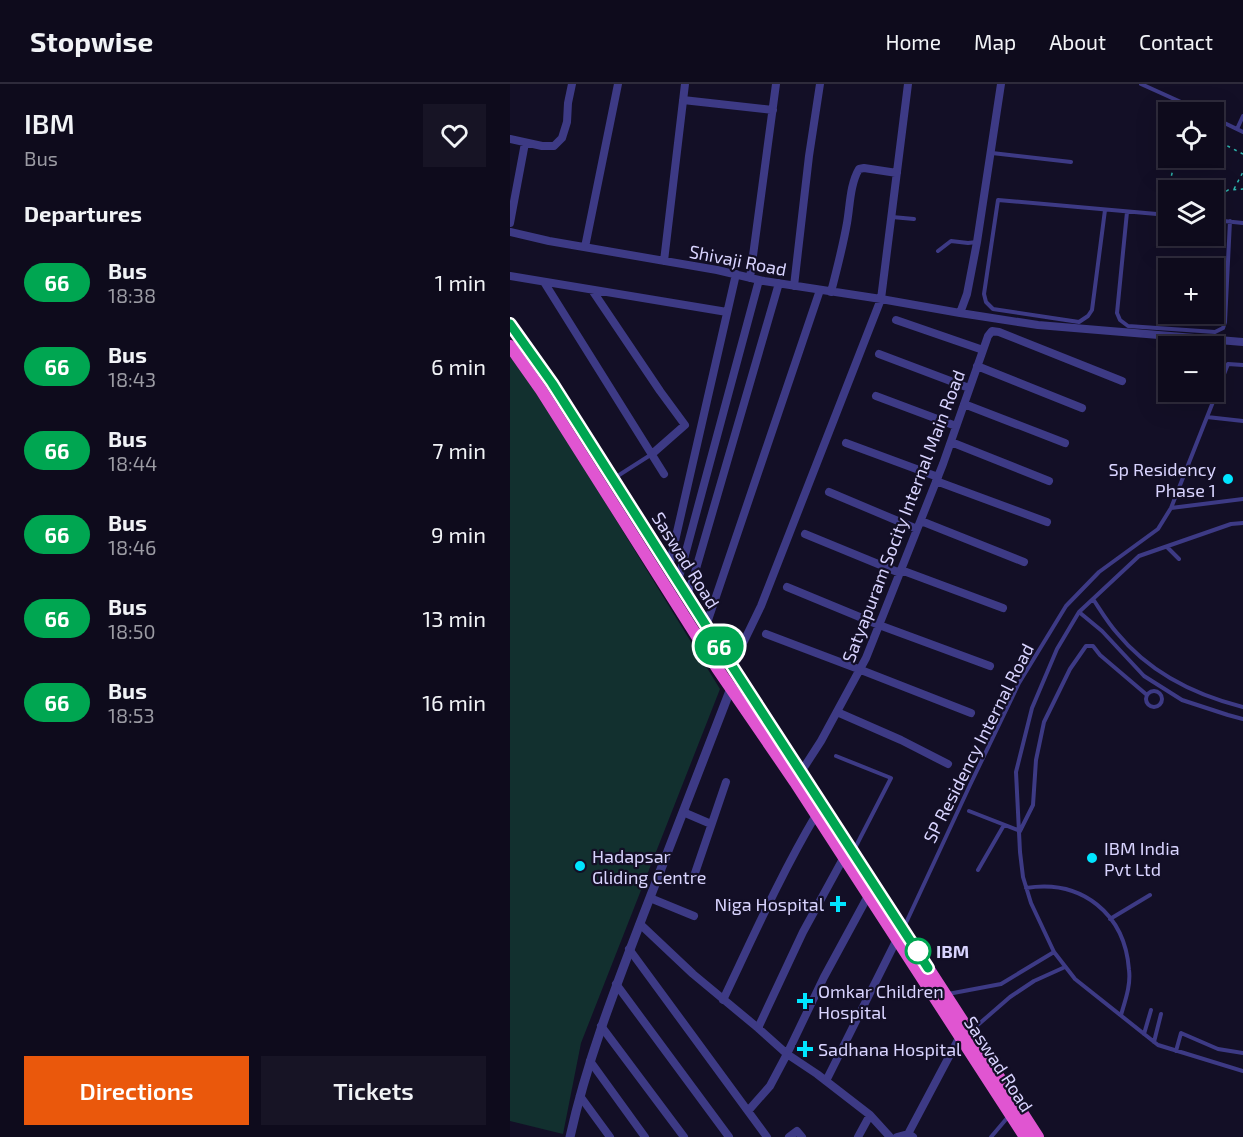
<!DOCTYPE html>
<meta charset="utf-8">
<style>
:root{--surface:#0e0b1c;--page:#171425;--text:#f1f3f6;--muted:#9b9ba3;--line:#2e2b3b;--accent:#ea580c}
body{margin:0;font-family:"Exo 2",sans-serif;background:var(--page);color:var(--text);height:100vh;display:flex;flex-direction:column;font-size:22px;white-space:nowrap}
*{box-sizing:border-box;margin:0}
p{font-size:20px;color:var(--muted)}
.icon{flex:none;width:33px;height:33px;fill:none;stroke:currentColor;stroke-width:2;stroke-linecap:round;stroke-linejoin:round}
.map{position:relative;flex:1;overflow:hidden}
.side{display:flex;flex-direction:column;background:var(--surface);width:510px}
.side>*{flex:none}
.badge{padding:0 12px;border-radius:20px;font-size:21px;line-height:39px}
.controls{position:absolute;left:648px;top:18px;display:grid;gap:12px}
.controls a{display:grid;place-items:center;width:66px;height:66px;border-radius:0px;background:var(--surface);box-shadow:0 6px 24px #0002,0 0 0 2px var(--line);font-size:30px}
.map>.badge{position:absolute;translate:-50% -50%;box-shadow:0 0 0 3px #fff}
h2{padding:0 24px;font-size:22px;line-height:54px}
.round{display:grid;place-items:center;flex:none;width:63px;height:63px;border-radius:0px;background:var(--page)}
.head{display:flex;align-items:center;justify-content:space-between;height:102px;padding:0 24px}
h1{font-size:28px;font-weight:600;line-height:45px}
.primary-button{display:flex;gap:12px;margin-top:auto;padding:12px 24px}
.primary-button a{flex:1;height:69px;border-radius:0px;background:var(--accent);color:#fff;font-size:24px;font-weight:600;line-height:69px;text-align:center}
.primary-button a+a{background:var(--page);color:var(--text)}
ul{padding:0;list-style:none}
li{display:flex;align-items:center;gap:18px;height:84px;padding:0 24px}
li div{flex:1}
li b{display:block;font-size:22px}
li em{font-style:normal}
li .badge{min-width:66px;font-weight:700;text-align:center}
header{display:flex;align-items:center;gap:36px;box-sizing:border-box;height:84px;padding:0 30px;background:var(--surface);border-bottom:2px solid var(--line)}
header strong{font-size:28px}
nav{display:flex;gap:33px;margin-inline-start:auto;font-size:21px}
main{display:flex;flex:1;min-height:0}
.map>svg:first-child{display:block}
.pitch{fill:#12302f}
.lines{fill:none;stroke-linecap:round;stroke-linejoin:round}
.path{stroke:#2fb8b0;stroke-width:1.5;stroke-dasharray:3 4.5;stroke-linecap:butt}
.service{stroke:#3d3a85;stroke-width:4}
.minor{stroke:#3d3a85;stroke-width:8}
.tertiary{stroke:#3d3a85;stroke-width:9}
.trunk{stroke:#e055d1;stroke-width:12}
.line-casing{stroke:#fff;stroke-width:14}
.line{stroke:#00a651;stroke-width:9}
.poi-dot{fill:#00e5ff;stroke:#130f26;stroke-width:2}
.stop-dot{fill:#fff;stroke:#00a651;stroke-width:3}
.labels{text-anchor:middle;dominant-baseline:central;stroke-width:4.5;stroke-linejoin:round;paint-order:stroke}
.street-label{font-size:18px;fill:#d9d4ff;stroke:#130f26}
.poi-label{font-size:18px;fill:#d9d4ff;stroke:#130f26;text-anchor:start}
.stop-label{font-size:18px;font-weight:bold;fill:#d9d4ff;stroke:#130f26;text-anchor:start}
</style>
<header>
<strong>Stopwise</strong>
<nav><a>Home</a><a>Map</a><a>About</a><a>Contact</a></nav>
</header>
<main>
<section class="side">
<div class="head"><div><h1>IBM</h1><p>Bus</p></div><a class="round"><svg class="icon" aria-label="heart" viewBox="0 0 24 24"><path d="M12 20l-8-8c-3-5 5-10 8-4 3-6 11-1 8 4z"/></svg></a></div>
<h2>Departures</h2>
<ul>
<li><span class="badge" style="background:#00a651;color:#fff">66</span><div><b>Bus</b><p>18:38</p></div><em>1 min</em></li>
<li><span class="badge" style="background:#00a651;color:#fff">66</span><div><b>Bus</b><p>18:43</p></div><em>6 min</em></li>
<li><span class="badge" style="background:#00a651;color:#fff">66</span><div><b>Bus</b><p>18:44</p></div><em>7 min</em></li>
<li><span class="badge" style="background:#00a651;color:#fff">66</span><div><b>Bus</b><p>18:46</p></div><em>9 min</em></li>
<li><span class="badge" style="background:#00a651;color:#fff">66</span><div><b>Bus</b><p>18:50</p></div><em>13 min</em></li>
<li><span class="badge" style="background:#00a651;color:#fff">66</span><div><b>Bus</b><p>18:53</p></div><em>16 min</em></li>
</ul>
<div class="primary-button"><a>Directions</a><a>Tickets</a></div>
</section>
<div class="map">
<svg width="733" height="1053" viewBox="0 0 733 1053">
<rect width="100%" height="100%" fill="#130f26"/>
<path class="pitch" d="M 0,273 L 23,301 L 210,605 L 71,959 L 53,1050 L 0,1037 Z"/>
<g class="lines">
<path class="path" d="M 704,55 L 733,70
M 724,105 L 733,88
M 704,116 L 718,106 L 733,105
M 658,124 L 653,123 L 664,82 L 670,74"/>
<path class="service" d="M 631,0 L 693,28
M 704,34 L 733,48
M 727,45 L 733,32
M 482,69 L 561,78
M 595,126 L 582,226 L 578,232 L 569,238 L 483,225 L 476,218 L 474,210 L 488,116 L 658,131
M 617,128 L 607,229 L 610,236 L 618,242 L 705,248 L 713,244 L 715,238 L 720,137
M 382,133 L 404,135
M 704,136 L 733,139
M 428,167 L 441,157 L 458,159 L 467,158
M 697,333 L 733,337
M 106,393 L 142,370
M 661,424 L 733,415
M 733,439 L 721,440 L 629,472 L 569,528 L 547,565 L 522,624 L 506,688 L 510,768 L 513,793 L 521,819 L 544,868 L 565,895 L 648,961 L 733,987
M 657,463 L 669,475
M 583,515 C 591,527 598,539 607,549 C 639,588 685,611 733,623
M 569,528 L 592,547 L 634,592 L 672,616 L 718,631 L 733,635
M636 615a8 8 0 1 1 16 0a8 8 0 1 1-16 0Z
M 326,672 L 381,694 L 345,764
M 459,727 L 510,747
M 510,747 L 523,721 L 526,676 L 534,638 L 560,585 L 576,562 L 583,562 L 590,571 L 637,611
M 468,786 L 494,741
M 516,804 C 572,795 615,830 619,886 C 621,901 615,917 611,931
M 600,835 L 640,811
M 395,841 L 460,701 L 509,599 L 556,522 L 589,488 L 648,445 L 661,424 L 718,280 L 733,281
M 438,910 L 491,900 L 544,868
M 462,946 L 500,913 L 524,897 L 555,883
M 634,950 L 641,926
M 644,958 L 651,930
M 666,967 L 671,949 L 708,965 L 733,969
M 481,1053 L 498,1033"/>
<path class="minor" d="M 173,16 L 263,26
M 0,55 L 32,62 L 44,62 L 52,54 L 57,38 L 58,19 L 62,0
M 0,139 L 15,59
M 0,148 L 39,157 L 207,186 L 254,197 L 371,215 L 450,229 L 528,241 L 733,258
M 75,163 L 108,0
M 154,177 L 175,0
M 0,192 L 217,228
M 240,194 L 266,0
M 34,198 L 154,390
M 284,202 L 299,72 L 310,0
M 82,206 L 150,307 L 175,341 L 142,370
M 321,208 C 327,185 333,162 337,139 C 340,122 340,100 349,85 L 354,84 L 387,89
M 450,229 L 457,210 L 467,158 L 491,0
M 386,236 L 473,266
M 369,270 L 459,304
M 467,282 L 572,324
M 366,312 L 446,342
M 454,320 L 555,359
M 441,358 L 539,397
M 336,359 L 428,393
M 426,397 L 537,438
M 319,408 L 407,445
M 411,437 L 514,478
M 295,450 L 390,489
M 159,483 L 226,190
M 391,486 L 493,524
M 168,497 L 249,196
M 277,503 L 369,541 L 480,582
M 177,511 L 183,495 L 269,199
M 196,542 L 310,206
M 256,550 L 351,586 L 461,629
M 222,582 L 251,522 L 371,215 L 398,0
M 327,628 L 391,656 L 438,680
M 291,688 L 311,657 L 356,574 L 433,380 L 478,252 L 482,247 L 489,248 L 612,297
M 173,728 L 201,740
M 184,792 L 216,698
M 140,814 L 184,832
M 130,840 L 183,890 L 248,944 L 277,970 L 307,990 L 360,1031 L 380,1053
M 119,865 L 257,1053
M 106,900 L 219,1053
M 213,916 C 243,853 271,790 306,731
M 91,942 L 174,1053
M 248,944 L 293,848 L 334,773
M 80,977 L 135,1053
M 316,997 L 387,855
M 70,1012 L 100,1053
M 238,1027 L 260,1002 L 277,970 L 314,893 L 358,812
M 398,1050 L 450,952
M 279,1053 L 287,1047 L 292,1053
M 348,1053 L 360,1031
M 387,1053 L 398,1050 L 403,1053"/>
<path class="tertiary" d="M 60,1053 C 77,976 106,902 134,829 C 163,754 192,679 221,604"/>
<path class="trunk" d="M 0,240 L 42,299 L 222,582 L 528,1053
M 0,262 L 31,306 L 207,584 L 285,698 L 515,1053"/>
</g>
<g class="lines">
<defs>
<path id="line" d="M 0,240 L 42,299 L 209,562 L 418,884"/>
</defs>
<use href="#line" class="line-casing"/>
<use href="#line" class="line"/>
</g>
<g class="poi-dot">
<circle cx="718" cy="395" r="6"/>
<circle cx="582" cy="774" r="6"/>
<circle cx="70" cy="782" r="6"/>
<path d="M325 811h6v6h6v6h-6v6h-6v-6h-6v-6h6z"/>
<path d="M292 908h6v6h6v6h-6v6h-6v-6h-6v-6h6z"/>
<path d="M292 956h6v6h6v6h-6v6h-6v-6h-6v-6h6z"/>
</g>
<circle class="stop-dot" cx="408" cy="867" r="12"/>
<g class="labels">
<g class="street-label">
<text transform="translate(228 176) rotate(11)">Shivaji Road</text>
<text transform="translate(393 432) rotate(-69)">Satyapuram Socity Internal Main Road</text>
<text transform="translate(176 476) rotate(58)">Saswad Road</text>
<text transform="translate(468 659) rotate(-63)">SP Residency Internal Road</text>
<text transform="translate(489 980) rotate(57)">Saswad Road</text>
</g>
<g class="poi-label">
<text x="706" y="385" text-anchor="end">Sp Residency<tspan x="706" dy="21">Phase 1</tspan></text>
<text x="594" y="764">IBM India<tspan x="594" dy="21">Pvt Ltd</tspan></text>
<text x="82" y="772">Hadapsar<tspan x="82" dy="21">Gliding Centre</tspan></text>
<text x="314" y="820" text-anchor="end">Niga Hospital</text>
<text x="308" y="907">Omkar Children<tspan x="308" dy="21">Hospital</tspan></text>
<text x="308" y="965">Sadhana Hospital</text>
</g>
<g class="stop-label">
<text x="426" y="867">IBM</text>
</g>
</g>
</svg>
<div class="controls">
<a><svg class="icon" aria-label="locate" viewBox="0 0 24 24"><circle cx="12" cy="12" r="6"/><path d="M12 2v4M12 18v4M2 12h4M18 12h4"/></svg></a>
<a><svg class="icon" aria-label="layers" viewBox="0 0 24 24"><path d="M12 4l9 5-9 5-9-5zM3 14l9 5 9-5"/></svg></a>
<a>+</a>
<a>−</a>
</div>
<b class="badge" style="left:209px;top:562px;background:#00a651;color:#fff">66</b>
</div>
</main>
